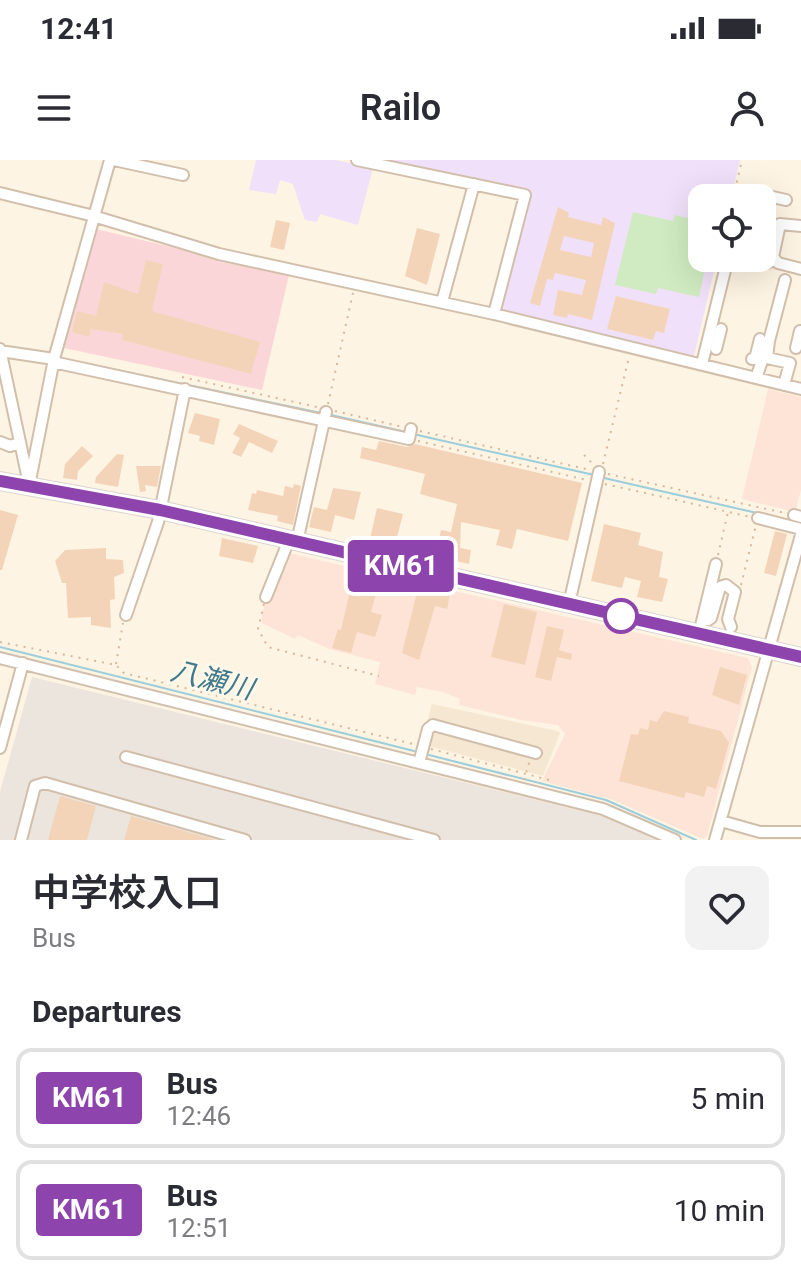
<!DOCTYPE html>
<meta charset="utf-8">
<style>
:root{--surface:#fff;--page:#f2f2f3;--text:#2b2b33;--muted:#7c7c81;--line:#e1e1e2}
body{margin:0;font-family:Roboto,"Noto Sans JP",sans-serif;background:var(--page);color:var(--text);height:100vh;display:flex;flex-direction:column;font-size:30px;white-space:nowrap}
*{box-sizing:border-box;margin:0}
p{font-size:26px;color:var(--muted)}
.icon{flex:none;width:44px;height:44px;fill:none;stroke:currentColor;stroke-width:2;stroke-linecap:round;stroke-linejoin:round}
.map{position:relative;height:680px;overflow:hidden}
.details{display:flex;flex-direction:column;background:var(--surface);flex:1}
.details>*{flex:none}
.badge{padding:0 16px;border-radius:6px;font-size:28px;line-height:52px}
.buttons{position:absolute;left:688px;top:24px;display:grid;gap:16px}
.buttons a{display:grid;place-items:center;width:88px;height:88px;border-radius:16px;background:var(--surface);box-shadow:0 8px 32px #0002;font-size:40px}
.map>.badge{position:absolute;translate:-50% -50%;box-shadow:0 0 0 4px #fff}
h2{padding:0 32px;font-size:30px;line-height:72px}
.round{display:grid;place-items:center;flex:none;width:84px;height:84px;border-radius:16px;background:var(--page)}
.head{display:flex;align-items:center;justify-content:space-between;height:136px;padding:0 32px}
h1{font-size:38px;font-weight:600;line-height:60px}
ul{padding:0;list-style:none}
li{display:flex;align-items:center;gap:24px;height:100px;margin:0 16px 12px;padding:0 16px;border:4px solid var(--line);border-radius:16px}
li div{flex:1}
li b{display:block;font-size:30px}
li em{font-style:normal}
li .badge{min-width:88px;font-weight:700;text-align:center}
.status{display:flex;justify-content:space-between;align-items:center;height:56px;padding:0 40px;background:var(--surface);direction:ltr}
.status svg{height:22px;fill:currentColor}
header{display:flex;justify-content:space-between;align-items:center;height:104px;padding:0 32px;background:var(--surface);font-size:36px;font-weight:600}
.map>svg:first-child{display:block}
.residential{fill:#f5e7d1}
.commercial{fill:#fee4d6}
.industrial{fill:#ece5de}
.education{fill:#f1e0f9}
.medical{fill:#fbd6d8}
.green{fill:#d0ebc1}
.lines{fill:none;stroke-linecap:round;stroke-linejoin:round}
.stream{stroke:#9ccdda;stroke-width:2}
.building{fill:#f4d4b9;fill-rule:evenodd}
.minor-casing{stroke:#d1bfac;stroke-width:14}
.highway-casing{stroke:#dbd4cf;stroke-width:20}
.path{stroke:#d9b79c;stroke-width:2;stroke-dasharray:2 6;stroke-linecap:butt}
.minor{stroke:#fff;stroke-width:10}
.highway{stroke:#fab697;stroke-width:16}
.line-casing{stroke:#fff;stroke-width:18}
.line{stroke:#8e44ad;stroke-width:12}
.stop-dot{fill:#fff;stroke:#8e44ad;stroke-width:4}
.labels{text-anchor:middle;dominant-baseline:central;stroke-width:6;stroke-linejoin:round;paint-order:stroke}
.water-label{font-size:28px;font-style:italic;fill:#417a8b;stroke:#fff8ea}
</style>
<div class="status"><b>12:41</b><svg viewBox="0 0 49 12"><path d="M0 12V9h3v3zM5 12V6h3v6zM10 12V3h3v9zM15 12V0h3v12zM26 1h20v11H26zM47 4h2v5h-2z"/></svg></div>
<header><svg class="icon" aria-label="menu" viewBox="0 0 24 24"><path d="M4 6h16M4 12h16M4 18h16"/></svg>Railo<svg class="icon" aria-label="person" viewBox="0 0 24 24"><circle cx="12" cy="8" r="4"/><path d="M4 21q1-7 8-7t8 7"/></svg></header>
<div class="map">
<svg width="801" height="680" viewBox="0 0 801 680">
<rect width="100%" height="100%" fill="#fdf4e3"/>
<path class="residential" d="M 432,544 L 557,571 L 560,573 L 543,616 L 421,584 Z"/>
<path class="commercial" d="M 768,229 L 801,237 L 801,330 L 795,352 L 742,339 Z
M 288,393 L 748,498 L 752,507 L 707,676 L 703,679 L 613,640 L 542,621 L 565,574 L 558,565 L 521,560 L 459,545 L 460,539 L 443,532 L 417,527 L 415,535 L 375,524 L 380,502 L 329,489 L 298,475 L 295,479 L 262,463 L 262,453 Z"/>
<path class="industrial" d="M 32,517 L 606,657 L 660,680 L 0,680 L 0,632 Z"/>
<path class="education" d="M 256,0 L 336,0 L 373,8 L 358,65 L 320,54 L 317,62 L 305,60 L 293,24 L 280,20 L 276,34 L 249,30 Z
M 374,0 L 740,0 L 731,38 L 702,38 L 702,98 L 717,98 L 694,196 L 502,150 L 499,144 L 528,33 Z"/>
<path class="medical" d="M 96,69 L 289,115 L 262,230 L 64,188 Z"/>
<path class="green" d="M 633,52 L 673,61 L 675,55 L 702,61 L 702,98 L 707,98 L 699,137 L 658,128 L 656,134 L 615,125 Z"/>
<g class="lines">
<path class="stream" d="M 83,203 L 321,253
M 331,255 L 406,272
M 413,274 L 594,315
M 604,318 L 757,353
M 767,355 L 790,361
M 0,487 L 414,591
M 429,595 L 606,640 L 696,680"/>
</g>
<path class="building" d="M 558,47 L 569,53 L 568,57 L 601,65 L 603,57 L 615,63 L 592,160 L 568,154 L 567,158 L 553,155 L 558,130 L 582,135 L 586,120 L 555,113 L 553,120 L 547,119 L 540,146 L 530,143 ZM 564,76 L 594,83 L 591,97 L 560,90 Z
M 276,60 L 290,63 L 284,90 L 270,87 Z
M 417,68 L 440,74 L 427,125 L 405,116 Z
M 146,100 L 163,104 L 152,151 L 260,182 L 251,214 L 122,180 L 123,174 L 91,169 L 89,177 L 72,172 L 77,151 L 96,156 L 104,122 L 138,134 Z
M 616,136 L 670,149 L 664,173 L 656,171 L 653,180 L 607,169 Z
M 195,253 L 220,259 L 214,285 L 199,281 L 200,276 L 188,273 Z
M 239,264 L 278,281 L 272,293 L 249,282 L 241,297 L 232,293 L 240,278 L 233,274 Z
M 379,281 L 407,287 L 415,284 L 582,323 L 568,381 L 517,369 L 512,389 L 496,385 L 500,370 L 461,362 L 460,388 L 471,390 L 469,404 L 435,396 L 441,370 L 451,372 L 457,344 L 420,334 L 425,314 L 360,298 L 362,287 L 376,290 Z
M 82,286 L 93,296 L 78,311 L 77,320 L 63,318 L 65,304 Z
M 117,294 L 124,295 L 118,327 L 95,323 L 96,317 Z
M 136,306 L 161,306 L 157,327 L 145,325 L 146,331 L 140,332 Z
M 294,324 L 301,326 L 293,365 L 277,361 L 278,356 L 248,350 L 252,333 L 256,334 L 257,330 L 283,336 L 285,326 L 293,328 Z
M 333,328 L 361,332 L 354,360 L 335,355 L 331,372 L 309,367 L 314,347 L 327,350 Z
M 377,348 L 403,354 L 394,389 L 369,383 Z
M 0,350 L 18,355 L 2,410 L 0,410 Z
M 604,364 L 641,373 L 638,385 L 663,392 L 659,417 L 668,419 L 662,442 L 637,437 L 641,421 L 625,417 L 622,428 L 591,421 Z
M 775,371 L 787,374 L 776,416 L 764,413 Z
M 222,378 L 258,386 L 253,403 L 219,396 Z
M 106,388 L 106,399 L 123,400 L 124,413 L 114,417 L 115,439 L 110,440 L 111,468 L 91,465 L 91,457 L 68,458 L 66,423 L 62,423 L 55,401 L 65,390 Z
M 355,408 L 381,416 L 371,452 L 382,455 L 375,477 L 357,472 L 351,493 L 332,488 L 338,469 L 341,470 Z
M 419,424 L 450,434 L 447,449 L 435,446 L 419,500 L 402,493 Z
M 504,444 L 537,452 L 525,505 L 491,497 Z
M 547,466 L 564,470 L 559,490 L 572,494 L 571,500 L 557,497 L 551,521 L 535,517 Z
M 720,507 L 747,515 L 739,545 L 712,535 Z
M 664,551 L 689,557 L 688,563 L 721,571 L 729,583 L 716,629 L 707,626 L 704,637 L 686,632 L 684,638 L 619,621 L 631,574 L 638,575 L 640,568 L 648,570 L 650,560 L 657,562 Z
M 60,636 L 96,646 L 87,680 L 48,680 Z
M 131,656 L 213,679 L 213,680 L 124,680 Z"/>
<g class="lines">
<defs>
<path id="minor" d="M 114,0 L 183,15
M 357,0 L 525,35 L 494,154
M 745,31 L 786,40
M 0,33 L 90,55 L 219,94 L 494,154 L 801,229
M 801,66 L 780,64 L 773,97 L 778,103 L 801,109
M 751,98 L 767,103 L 773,100
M 442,142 L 474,24
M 769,181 L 785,120
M 796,188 L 800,171
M 0,189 L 29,324
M 716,189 L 721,169
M 0,191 L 54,199
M 752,199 L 755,199 L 760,179
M 53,202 L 409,279 L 411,269
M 702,204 L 728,98
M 756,218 L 769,181 L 767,198 L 790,203 L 784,225
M 0,282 L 10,286 L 19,283
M 29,326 L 54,199 L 110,0
M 794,355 L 801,357
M 758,358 L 801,369
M 297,382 L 326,252
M 266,437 L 289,380
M 569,444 L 599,312
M 126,455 L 158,362 L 185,229
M 708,460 L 711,458 L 720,427 L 726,425 L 735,432 L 728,459 L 731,467
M 699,474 L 716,404
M 0,498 L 603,649 L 675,680
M 0,588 L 23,503
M 126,597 L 434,680
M 419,603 L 428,569 L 433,565 L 536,593
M 721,661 L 760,672 L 801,672
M 21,680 L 35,626 L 45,623 L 245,680
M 715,680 L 801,375"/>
<path id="highway" d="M 0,321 L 160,350 L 801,497"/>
</defs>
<use href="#minor" class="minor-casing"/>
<use href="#highway" class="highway-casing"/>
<path class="path" d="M 733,38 L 742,0
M 182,217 L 317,247
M 328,244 L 353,133
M 335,251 L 403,267
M 420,271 L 590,310
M 418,281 L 587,320
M 584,295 L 594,305
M 603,304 L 629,197
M 608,314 L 785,353
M 605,324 L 751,357
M 718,395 L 728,352
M 741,425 L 756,365
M 264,444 L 258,469 L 268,487 L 379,516
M 0,482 L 116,505 L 124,513 L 413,584
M 116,504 L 123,463
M 431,589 L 553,621
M 524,620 L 530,600"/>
<use href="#minor" class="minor"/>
<use href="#highway" class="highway"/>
</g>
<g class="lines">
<defs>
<path id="line" d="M 0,321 L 160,350 L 801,497"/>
</defs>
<use href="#line" class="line-casing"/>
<use href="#line" class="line"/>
</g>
<circle class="stop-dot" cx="621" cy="456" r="16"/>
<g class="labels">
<g class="water-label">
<text transform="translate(212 520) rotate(14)">八瀬川</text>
</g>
</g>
</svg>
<div class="buttons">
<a><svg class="icon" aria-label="locate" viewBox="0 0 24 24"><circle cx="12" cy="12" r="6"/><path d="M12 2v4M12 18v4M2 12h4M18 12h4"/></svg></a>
</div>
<b class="badge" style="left:401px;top:406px;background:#8e44ad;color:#fff">KM61</b>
</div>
<section class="details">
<div class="head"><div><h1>中学校入口</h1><p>Bus</p></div><a class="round"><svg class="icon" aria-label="heart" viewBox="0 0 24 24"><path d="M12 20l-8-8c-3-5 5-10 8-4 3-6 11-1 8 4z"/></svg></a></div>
<h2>Departures</h2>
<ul>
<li><span class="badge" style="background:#8e44ad;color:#fff">KM61</span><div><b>Bus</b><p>12:46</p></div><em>5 min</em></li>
<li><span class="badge" style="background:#8e44ad;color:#fff">KM61</span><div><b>Bus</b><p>12:51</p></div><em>10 min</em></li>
</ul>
</section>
